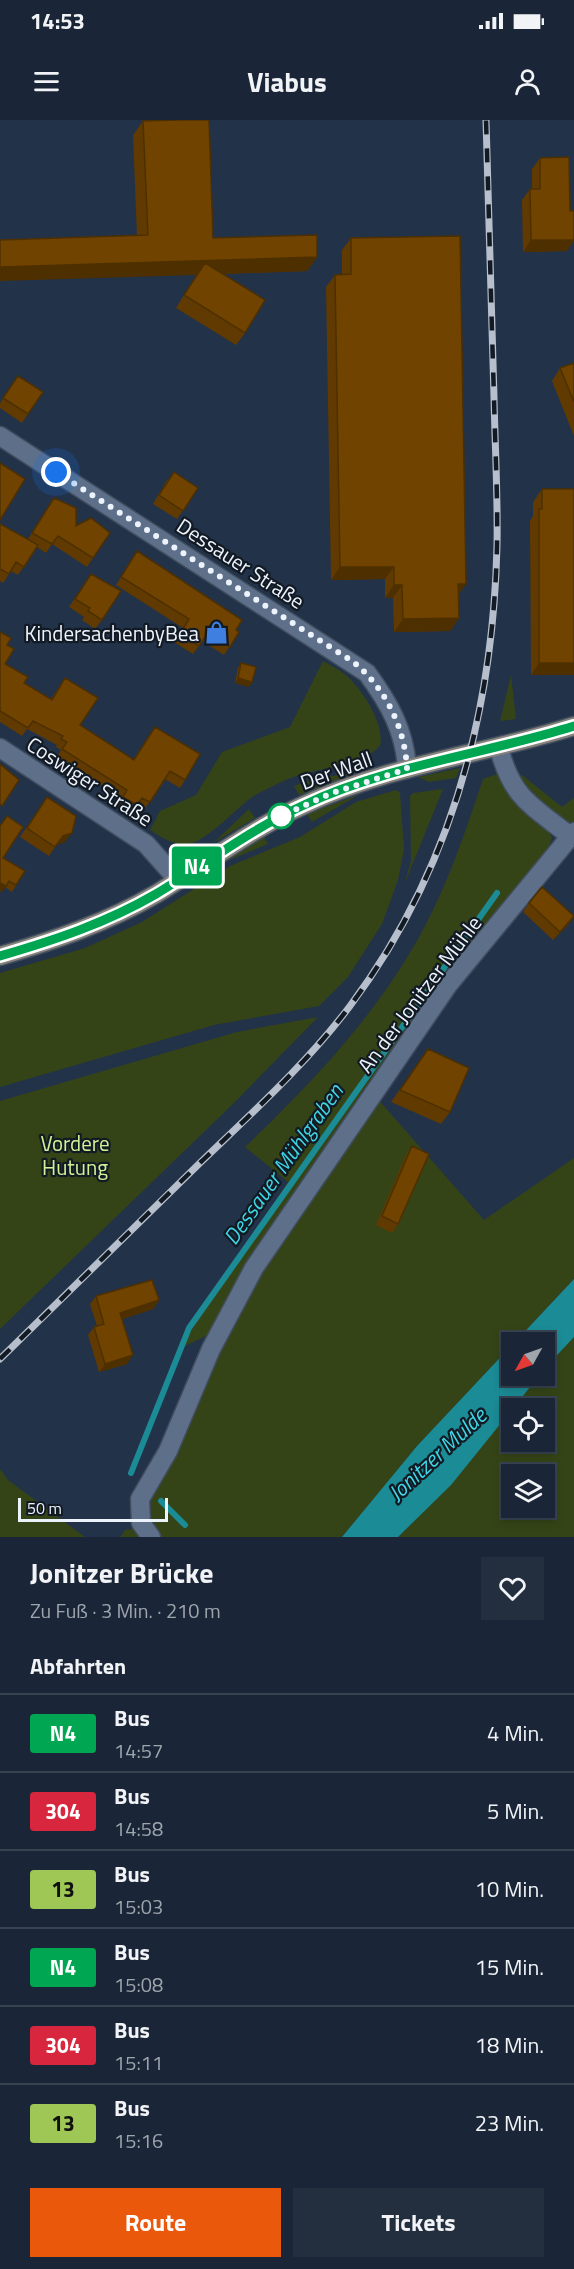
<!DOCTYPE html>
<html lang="de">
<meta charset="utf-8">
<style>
:root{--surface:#1a2637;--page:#232e3f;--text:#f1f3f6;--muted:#9fa5ad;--line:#384352;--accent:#ea580c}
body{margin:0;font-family:"Titillium Web",sans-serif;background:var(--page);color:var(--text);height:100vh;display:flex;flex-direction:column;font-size:22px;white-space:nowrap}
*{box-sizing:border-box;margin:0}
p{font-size:20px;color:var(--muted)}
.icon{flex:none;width:33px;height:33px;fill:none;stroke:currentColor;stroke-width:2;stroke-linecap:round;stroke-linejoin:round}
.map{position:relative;height:1417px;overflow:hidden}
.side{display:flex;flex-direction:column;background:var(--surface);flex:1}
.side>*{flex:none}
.badge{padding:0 12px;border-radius:4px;font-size:21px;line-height:39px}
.needle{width:39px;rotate:230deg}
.buttons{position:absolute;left:501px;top:1212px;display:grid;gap:12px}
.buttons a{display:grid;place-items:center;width:54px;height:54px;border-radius:0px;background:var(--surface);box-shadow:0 3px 9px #0003,0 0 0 2px var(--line);font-size:30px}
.scale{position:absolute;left:18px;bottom:15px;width:150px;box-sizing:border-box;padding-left:6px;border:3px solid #edf3fc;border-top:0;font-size:16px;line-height:21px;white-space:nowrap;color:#edf3fc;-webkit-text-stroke:4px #121a24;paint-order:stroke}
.you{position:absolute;width:30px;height:30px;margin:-15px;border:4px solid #fff;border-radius:50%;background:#1a73e8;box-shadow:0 0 0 9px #1a73e833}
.map>.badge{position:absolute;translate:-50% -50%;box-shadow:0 0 0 3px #fff}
h2{padding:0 30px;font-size:22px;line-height:54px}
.round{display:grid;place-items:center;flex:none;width:63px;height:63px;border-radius:0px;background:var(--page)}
.summary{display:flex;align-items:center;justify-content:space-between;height:102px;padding:0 30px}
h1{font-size:28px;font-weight:700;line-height:45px}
.button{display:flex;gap:12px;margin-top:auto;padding:12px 30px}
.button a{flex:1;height:69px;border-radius:0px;background:var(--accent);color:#fff;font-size:24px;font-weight:700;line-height:69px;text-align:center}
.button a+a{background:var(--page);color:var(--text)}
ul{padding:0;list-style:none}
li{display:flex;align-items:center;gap:18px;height:78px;padding:0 30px;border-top:2px solid var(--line)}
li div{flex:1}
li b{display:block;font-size:22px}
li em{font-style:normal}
li .badge{min-width:66px;font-weight:700;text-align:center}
.status{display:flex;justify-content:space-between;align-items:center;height:42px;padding:0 30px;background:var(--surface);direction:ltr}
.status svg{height:16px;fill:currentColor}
header{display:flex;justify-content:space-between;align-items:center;height:78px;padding:0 30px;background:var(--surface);font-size:27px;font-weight:700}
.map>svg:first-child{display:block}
.green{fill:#354417;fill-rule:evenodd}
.water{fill:#1b8b96}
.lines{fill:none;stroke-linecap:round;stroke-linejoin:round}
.stream{stroke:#1b8b96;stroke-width:6}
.street-casing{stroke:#404d5f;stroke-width:21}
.secondary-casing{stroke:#404d5f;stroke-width:21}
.street{stroke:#5d6f89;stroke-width:18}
.secondary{stroke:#87827b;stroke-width:18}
.rail-casing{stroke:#b6bfcb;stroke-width:7}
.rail{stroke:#121a24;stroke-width:4.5;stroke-dasharray:14;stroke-linecap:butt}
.wall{fill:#603a00}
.shaded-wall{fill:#4e3000}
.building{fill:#704400;stroke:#4e3000;stroke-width:1.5}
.line-casing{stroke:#fff;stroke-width:14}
.line{stroke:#00a651;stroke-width:9}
.walk{stroke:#edf3fc;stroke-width:6;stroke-dasharray:0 10.8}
.stop-dot{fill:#fff;stroke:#00a651;stroke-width:3}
.labels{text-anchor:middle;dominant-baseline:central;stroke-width:4.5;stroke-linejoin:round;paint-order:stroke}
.street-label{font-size:21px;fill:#edf3fc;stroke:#121a24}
.poi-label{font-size:21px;fill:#edf3fc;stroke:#121a24;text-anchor:end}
.park-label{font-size:21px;fill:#d0f295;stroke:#121a24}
.water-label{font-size:22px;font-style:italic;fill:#3ed6e5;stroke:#121a24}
</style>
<div class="status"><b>14:53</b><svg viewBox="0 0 49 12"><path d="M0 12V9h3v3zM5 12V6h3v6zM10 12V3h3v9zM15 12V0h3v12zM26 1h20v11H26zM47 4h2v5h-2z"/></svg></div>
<header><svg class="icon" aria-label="menu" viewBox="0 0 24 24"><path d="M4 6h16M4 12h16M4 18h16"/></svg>Viabus<svg class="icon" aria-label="person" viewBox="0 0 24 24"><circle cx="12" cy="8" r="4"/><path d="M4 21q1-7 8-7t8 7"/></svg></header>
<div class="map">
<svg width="574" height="1417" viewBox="0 0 574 1417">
<rect width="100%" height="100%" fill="#223249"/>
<path class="green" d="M 323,541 C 330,545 340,550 347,556 C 363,571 385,604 380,626 C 359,646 326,647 299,655 C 284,660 271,667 257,674 C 238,685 207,723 187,724 C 172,725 161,717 150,710 L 160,691 L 196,675 L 222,632 L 290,607 Z
M 511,555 L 516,599 L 500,601 Z
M 460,648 L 456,658 L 429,662 L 418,657 Z
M 355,653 L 299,675 L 294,666 L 316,658 Z
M 497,654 L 517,682 L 548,709 L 552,718 L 548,729 L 369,969 L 484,1100 L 574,1038 L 574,1159 L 515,1222 L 512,1222 L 511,1226 L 417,1326 L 342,1417 L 120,1417 L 125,1410 L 151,1406 L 149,1370 L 212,1213 L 179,1229 L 288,1062 L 245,1027 C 317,958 388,883 432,792 C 453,749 468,704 483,659 Z
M 522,655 L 562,687 L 574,678 L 574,702 L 564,702 L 518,658 Z
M 443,669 L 404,765 L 411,741 L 410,676 L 413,673 Z
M 396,670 L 400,673 L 404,729 L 398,760 L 382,804 L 348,857 L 319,886 L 214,905 L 0,967 L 0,853 L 85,828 L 142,802 L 230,746 L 300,717 L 356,682 Z
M 360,674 L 312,702 L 307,694 Z
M 249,689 L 255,698 L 213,723 Z
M 264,717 L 268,724 L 222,743 Z
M 318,897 L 237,980 L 0,1209 L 0,981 L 237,912 Z
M 574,1217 L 574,1417 L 398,1417 L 451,1364 L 511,1290 L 512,1322 L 544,1322 L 544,1288 L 513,1288 L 539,1256 L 544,1256 C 545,1240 563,1227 574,1217 ZM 512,1354 L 544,1354 L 544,1388 L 512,1388 Z
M 0,1349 L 8,1360 L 85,1417 L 0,1417 Z"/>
<path class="water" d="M 574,1159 L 574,1217 L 545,1248 L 544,1222 L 515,1222 Z
M 511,1226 L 512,1256 L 539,1256 L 451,1365 L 398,1417 L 342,1417 L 417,1326 Z"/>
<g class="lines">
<path class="stream" d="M 131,1353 L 189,1208 L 497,773
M 161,1381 L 185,1405"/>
<defs>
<path id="street" d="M 0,316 L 367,553 C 389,583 405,611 407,649
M 0,628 L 146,724 L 178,760
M 499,628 C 512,678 531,685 570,716
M 151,1417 L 141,1403 L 140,1379 L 168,1331 L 211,1229 L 254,1148 L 448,865 L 574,712"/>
<path id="secondary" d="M 0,836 C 55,820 106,803 156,774 C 206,744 251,709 304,685 C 389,645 485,634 574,606"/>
</defs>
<use href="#street" class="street-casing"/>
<use href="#secondary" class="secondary-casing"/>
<use href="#street" class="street"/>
<use href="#secondary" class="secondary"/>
<defs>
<path id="rail" d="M 0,1239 C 68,1173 135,1106 203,1040 C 254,991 307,943 350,886 C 451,751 493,593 497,426 C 498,377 495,327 494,277 C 491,185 489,92 486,0"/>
</defs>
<use href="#rail" class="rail-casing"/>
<use href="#rail" class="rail"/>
</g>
<path class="wall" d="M 143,1 L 213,118 L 317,137 L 307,151 L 222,154 L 245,213 L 236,225 L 176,188 L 196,155 L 137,116 L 133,15 Z
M 540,38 L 570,91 L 574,91 L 574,120 L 567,131 L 523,132 L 522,80 L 530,69 L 532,69 L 532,49 Z
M 351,118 L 459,475 L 459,498 L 450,511 L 394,512 L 393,478 L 385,478 L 385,459 L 331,460 L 326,167 L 335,155 L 342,155 L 342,130 Z
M 574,243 L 574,316 L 552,261 L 560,248 Z
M 18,256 L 43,272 L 22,303 L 0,288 L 0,283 Z
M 167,360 L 198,368 L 177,399 L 153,384 Z
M 542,369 L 574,369 L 574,555 L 531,555 L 530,401 L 533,396 L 533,382 Z
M 54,378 L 76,406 L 93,438 L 87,447 L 52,424 L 46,433 L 37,427 L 18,455 L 11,451 L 3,463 L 0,461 L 0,404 L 28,419 Z
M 137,431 L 239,512 L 224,535 L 202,521 L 193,534 L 174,522 L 183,508 L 116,465 Z
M 91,454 L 102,500 L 95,509 L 82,500 L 84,497 L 69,487 Z
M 0,512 L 7,525 L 5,544 L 24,563 L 51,579 L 65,558 L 80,605 L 133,640 L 155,607 L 185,660 L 180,668 L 165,659 L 144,690 L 137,686 L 132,693 L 117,685 L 121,678 L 57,637 L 61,630 L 56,627 L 57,625 L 27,609 L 22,616 L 0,602 Z
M 241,543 L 249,567 L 235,563 L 238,548 Z
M 47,677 L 65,722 L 57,724 L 49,736 L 20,717 Z
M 0,706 L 3,738 L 25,751 L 12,772 L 5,767 L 2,772 L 0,771 Z
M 529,783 L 574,797 L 568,805 L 553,820 L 523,792 Z
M 428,929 L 450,992 L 441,1004 L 391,982 Z
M 412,1026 L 398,1104 L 392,1113 L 376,1105 L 406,1035 Z
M 96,1176 L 159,1180 L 153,1189 L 122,1199 L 127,1244 L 99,1252 L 88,1215 L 94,1207 L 97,1206 L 90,1184 Z"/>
<path class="shaded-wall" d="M 531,120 L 574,120 L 567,131 L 523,132 Z
M 317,137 L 307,151 L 197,155 L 205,143 L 196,155 L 0,161 L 0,147 Z
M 340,447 L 394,447 L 385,459 L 331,460 Z
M 458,464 L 466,464 L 457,477 Z
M 394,465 L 402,465 L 393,478 L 385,478 Z
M 459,498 L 450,511 L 394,512 L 403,499 Z
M 539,543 L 574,543 L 574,555 L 531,555 Z
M 238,558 L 252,562 L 249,567 L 235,563 Z
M 72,713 L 65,722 L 57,725 L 63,716 Z
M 1,763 L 6,766 L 2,772 L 0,771 L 0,765 Z
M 574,797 L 568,805 L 553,820 L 560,812 Z
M 159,1180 L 153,1189 L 114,1202 L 120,1193 Z
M 133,1235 L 127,1244 L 99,1252 L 105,1244 Z"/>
<path class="building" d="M 179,0 L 209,0 L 213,118 L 317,115 L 317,137 L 0,147 L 0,120 L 148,115 L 143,1 Z
M 569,37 L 570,91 L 574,91 L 574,120 L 531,120 L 530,69 L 540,69 L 540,38 Z
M 460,116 L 466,464 L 458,464 L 459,498 L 403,499 L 402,465 L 394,465 L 394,447 L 340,447 L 335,155 L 351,154 L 351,118 Z
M 205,143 L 265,180 L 245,213 L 184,175 Z
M 574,243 L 574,282 L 560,248 Z
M 18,256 L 43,272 L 28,294 L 3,278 Z
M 0,343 L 25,359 L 0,400 Z
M 174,352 L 198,368 L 183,391 L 159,375 Z
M 542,369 L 574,369 L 574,543 L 539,543 L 539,389 L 542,389 Z
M 54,378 L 76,388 L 76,406 L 91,398 L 110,413 L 93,438 L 58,416 L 52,424 L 32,413 Z
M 0,404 L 38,425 L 24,447 L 16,442 L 9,454 L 0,449 Z
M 137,431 L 242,500 L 236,510 L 239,512 L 230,527 L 208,513 L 199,526 L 180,514 L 189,499 L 121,457 Z
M 91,454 L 121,471 L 102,500 L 88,491 L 90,488 L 75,479 Z
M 0,512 L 11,518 L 7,525 L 14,529 L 5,544 L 28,557 L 24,563 L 52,580 L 65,558 L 98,578 L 80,605 L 134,640 L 155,607 L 200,634 L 185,660 L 170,651 L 150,682 L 142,678 L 137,685 L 123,677 L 127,670 L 62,629 L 67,622 L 61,619 L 63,616 L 33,601 L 28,608 L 0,591 Z
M 241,543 L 256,547 L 252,562 L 238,558 Z
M 0,644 L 19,660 L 2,686 L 0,684 Z
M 47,677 L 76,696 L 72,713 L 63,716 L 55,727 L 27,708 Z
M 7,696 L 23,707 L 3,738 L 25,751 L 16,765 L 9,761 L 6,766 L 0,763 L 0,706 Z
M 542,767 L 574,796 L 560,812 L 529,783 Z
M 428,929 L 469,948 L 450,992 L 400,970 Z
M 412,1026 L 429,1034 L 398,1104 L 382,1096 Z
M 152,1160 L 159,1180 L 120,1193 L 133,1235 L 105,1244 L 94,1207 L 104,1204 L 96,1176 Z"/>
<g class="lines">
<defs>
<path id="line" d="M 0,836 C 55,820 106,803 156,774 C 206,744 251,709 304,685 C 389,645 485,634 574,606"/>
</defs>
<use href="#line" class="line-casing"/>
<use href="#line" class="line"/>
<path class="walk" d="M 56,352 L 352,541 C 385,567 405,607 407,649 L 332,673 L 277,698 L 281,696"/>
</g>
<defs>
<symbol id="shop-bare" viewBox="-9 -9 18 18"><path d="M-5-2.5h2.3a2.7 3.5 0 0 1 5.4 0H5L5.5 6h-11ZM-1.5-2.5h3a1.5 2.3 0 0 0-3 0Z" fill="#3f7fe0" stroke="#121a24" stroke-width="2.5" paint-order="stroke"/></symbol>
</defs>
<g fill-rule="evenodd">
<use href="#shop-bare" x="200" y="496" width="33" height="33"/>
</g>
<circle class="stop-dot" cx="281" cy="696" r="12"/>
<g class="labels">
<g class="street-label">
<text transform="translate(241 443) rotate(33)">Dessauer Straße</text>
<text transform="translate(336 650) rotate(-20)">Der Wall</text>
<text transform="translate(90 661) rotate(33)">Coswiger Straße</text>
<text transform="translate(419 874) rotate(-53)">An der Jonitzer Mühle</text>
</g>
<g class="poi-label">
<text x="199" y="513">KindersachenbyBea</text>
</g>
<g class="park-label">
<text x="75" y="1023">Vordere<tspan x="75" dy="24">Hutung</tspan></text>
</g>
<g class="water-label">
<text transform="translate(283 1044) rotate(-55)">Dessauer Mühlgraben</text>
<text transform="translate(437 1334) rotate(-43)">Jonitzer Mulde</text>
</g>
</g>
</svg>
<div class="buttons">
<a><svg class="needle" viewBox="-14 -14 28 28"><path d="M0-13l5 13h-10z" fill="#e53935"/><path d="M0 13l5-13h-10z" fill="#9fa5ad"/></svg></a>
<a><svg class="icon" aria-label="locate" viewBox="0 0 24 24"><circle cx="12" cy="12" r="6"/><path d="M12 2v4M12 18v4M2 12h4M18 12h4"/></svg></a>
<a><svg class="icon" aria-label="layers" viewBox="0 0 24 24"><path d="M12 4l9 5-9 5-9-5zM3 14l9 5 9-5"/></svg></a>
</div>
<div class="scale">50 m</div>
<div class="you" style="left:56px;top:352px"></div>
<b class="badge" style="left:197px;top:746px;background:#00a651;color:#fff">N4</b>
</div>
<section class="side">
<div class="summary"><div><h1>Jonitzer Brücke</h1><p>Zu Fuß · 3 Min. · 210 m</p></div><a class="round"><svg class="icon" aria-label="heart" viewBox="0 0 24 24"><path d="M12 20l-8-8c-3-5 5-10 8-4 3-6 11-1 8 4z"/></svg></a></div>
<h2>Abfahrten</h2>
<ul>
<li><span class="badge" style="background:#00a651;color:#fff">N4</span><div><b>Bus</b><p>14:57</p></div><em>4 Min.</em></li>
<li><span class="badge" style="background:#d7263d;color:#fff">304</span><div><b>Bus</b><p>14:58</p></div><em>5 Min.</em></li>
<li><span class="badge" style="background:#9fc755;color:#111">13</span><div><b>Bus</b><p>15:03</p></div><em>10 Min.</em></li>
<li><span class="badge" style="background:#00a651;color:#fff">N4</span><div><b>Bus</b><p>15:08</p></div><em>15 Min.</em></li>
<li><span class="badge" style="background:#d7263d;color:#fff">304</span><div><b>Bus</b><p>15:11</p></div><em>18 Min.</em></li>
<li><span class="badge" style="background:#9fc755;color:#111">13</span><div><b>Bus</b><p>15:16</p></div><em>23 Min.</em></li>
</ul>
<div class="button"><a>Route</a><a>Tickets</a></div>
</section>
